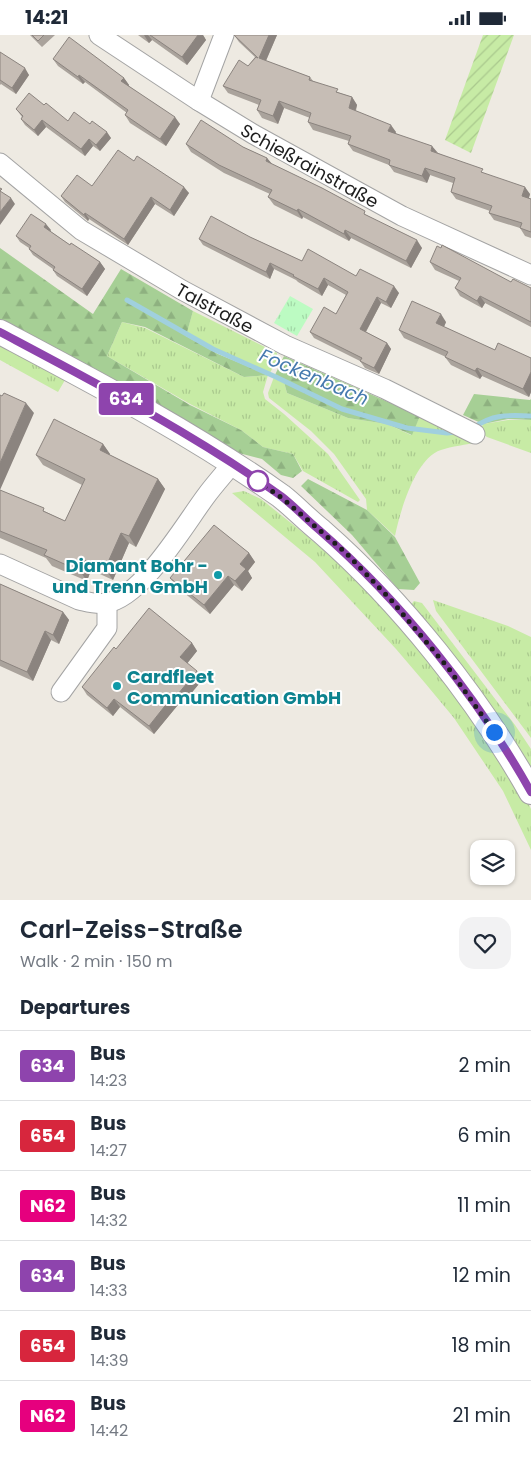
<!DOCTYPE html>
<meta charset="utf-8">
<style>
:root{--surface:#fff;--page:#f2f2f3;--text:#1f2937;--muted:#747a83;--line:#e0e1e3}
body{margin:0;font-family:Poppins,sans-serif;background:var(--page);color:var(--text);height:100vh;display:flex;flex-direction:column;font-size:19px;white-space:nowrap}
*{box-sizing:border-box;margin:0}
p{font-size:16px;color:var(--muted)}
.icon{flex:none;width:28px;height:28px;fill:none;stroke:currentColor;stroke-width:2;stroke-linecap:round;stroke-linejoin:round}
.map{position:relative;height:865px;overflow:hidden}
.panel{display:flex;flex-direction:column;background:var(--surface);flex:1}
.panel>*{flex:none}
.badge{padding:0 10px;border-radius:4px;font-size:18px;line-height:32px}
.tools{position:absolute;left:470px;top:805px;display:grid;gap:10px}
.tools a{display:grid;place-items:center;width:45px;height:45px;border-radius:10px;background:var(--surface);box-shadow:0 1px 4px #0004;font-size:25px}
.you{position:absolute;width:25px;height:25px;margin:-12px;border:4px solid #fff;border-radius:50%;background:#1a73e8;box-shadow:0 0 0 8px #1a73e833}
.map>.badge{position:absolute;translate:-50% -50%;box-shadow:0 0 0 2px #fff}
h2{padding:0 20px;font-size:19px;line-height:45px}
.round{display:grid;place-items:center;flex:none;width:52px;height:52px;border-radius:15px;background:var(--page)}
.summary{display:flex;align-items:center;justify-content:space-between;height:85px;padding:0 20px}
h1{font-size:24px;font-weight:600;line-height:38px}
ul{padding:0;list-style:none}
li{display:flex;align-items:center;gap:15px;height:70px;padding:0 20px;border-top:1px solid var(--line)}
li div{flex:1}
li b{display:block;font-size:19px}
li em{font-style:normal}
li .badge{min-width:55px;font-weight:700;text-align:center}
.status{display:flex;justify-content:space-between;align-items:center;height:35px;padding:0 25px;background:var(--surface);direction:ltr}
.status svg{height:14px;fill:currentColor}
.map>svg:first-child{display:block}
.grass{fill:url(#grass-tufts)}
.forest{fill:url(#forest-firs)}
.park{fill:url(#park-tufts)}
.garden{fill:url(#garden-furrows)}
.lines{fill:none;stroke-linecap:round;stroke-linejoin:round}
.stream{stroke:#a0d0de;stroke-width:5}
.minor-casing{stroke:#a4a4a4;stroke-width:21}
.tertiary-casing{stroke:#a4a4a4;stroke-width:26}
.minor{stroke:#fff;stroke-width:19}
.tertiary{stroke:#fff;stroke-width:24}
.wall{fill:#aaa39c}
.shaded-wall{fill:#8b847f}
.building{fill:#c6bdb5;stroke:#8b847f}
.line-casing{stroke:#fff;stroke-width:11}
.line{stroke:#8e44ad;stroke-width:8}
.walk{stroke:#1d1d1d;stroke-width:5;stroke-dasharray:0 9}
.stop-dot{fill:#fff;stroke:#8e44ad;stroke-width:2.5}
.culture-dot{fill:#0f9aa8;stroke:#fff;stroke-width:2}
.labels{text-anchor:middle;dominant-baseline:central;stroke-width:4;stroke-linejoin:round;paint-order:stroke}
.street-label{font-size:18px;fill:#1d1d1d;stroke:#fff}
.culture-label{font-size:18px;font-weight:bold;fill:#0d838f;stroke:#fff;text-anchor:end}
.water-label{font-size:19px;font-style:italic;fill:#467aaf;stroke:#fff}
</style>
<div class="status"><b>14:21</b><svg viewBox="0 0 49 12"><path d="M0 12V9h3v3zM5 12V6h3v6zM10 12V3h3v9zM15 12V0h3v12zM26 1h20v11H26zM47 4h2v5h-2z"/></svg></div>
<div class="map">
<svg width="531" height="865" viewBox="0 0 531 865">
<defs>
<pattern id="grass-tufts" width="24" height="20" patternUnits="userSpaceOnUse" patternTransform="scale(1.25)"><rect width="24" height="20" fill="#c7eba5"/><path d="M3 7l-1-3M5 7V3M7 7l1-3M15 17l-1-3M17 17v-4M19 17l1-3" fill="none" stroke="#aac98e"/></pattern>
<pattern id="forest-firs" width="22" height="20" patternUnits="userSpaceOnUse" patternTransform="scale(1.25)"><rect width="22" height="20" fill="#a6cf95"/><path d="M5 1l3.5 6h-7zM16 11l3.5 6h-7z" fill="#8eb180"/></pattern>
<pattern id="park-tufts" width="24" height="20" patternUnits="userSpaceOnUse" patternTransform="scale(1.25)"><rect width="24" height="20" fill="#bcfbc2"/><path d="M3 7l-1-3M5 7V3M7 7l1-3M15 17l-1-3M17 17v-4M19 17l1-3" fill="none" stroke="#a1d7a6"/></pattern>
<pattern id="garden-furrows" width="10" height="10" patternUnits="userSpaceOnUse" patternTransform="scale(1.25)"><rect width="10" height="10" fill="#c7eba5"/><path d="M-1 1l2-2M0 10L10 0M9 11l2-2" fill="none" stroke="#aac98e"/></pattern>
</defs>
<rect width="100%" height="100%" fill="#eeeae2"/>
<path class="grass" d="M 193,276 L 277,318 L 277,324 L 269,340 L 218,318 L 186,300 Z
M 122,287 L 145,293 L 244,342 L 268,340 L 263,357 L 265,364 L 284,379 L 328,419 L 360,465 L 358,467 L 303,436 L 293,419 L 263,412 L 241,395 L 190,369 L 107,321 Z
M 0,306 L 56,338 L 65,345 L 58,357 L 0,325 Z
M 274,342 L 284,347 L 287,358 L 348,383 L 387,389 L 411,400 L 420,381 L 478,407 C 466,410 452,411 441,415 C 415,423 400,477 395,501 L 367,475 L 366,464 L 334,419 L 311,396 L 269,363 L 268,358 Z
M 508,385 L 531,385 L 531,418 L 487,402 L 480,397 L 483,389 Z
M 244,456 L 261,464 L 296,492 L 331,521 L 372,560 L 441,640 L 521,753 L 531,774 L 531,815 L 503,756 L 454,683 L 425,648 L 396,614 L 315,527 L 232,458 Z
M 433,565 L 508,591 L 531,602 L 531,703 L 436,576 Z
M 414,566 L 422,568 L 515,690 L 531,714 L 531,738 L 410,571 Z"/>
<path class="forest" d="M 0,213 L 93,279 L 121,234 L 193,276 L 186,301 L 218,319 L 269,340 L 244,342 L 145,292 L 122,287 L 107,321 L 190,370 L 241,395 L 263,412 L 293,419 L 302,436 L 293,443 L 281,440 L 262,424 L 231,416 L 99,337 L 0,285 Z
M 284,321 L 420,381 L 412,400 L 387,389 L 348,383 L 287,358 L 284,347 L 274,342 Z
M 474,359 L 530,365 L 531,364 L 531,385 L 508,384 L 483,389 L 463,380 Z
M 308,444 L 367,475 L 395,502 L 420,548 L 414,555 L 398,554 L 352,500 L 301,451 Z"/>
<path class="park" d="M 290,261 L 313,274 L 297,301 L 274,288 Z"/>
<path class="garden" d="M 483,0 L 514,0 L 471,118 L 445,105 Z"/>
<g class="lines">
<path class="stream" d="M 127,265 L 213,314 L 276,342 L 342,374 L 407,393 L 447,398 L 457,397
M 473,393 C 493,379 507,380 531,381"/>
<defs>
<g id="minor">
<path id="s1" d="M 99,0 L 199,66 L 253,99 L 402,181 L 531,240"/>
<path d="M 199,66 L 224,0"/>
<path id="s2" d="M 0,128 L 81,195 L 182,255 L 285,310 L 385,354 L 475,399"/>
<path d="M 0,529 L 79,565 C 88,567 97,570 106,568 C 142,563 185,489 206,461 C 214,450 224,439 233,428"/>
<path d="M 61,657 L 107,593 L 107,568"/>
</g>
<path id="tertiary" d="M 0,297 C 96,348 192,398 281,461 C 295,472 307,485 321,496 C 402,567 478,663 531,757"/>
</defs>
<use href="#minor" class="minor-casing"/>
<use href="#tertiary" class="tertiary-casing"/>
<use href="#minor" class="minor"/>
<use href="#tertiary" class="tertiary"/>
</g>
<path class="wall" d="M 30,0 L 55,0 L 42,12 Z
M 138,0 L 203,0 L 206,5 L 187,30 L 152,5 L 149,8 Z
M 234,0 L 277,0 L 266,26 L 310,42 L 313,46 L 340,58 L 352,62 L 357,70 L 356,76 L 396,97 L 395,98 L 438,118 L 486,139 L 530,159 L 529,163 L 531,164 L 531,203 L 525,201 L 520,193 L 494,185 L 489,178 L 490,176 L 456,164 L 451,157 L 453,148 L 430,140 L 427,148 L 394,137 L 389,130 L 353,116 L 348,109 L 349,106 L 313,95 L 308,87 L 310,83 L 284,73 L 278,89 L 262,83 L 257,75 L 259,70 L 228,58 L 223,51 L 248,31 L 255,22 L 239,7 Z
M 0,17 L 29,40 L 16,59 L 1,49 L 0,50 Z
M 53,24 L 124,43 L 129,50 L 129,51 L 180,89 L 166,111 L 130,88 L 125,80 L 127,78 L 85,47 L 83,49 L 58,31 Z
M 44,70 L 68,86 L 90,89 L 111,103 L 100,116 L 93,111 L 85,121 L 46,92 L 38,101 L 25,90 L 21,84 L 22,82 L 16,74 Z
M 186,109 L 243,112 L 267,123 L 272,130 L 368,181 L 422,213 L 411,233 L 351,203 L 349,206 L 303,182 L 302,184 L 274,170 L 268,162 L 270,159 L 224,138 L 191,117 Z
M 134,126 L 189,158 L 174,181 L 155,169 L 128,210 L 89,184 L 88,186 L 65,167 L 61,161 L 92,151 Z
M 51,195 L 50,196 L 70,210 L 100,227 L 105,234 L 87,261 L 57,241 L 53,235 L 53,234 L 33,220 L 29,214 L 29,213 L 20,207 L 16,201 Z
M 250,202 L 302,226 L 356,241 L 399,258 L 391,273 L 381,268 L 366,297 L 387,308 L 391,314 L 379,339 L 365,333 L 360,326 L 314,303 L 310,297 L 336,279 L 346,260 L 328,250 L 322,261 L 298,247 L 296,245 L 274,234 L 270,244 L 203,210 L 199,204 Z
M 430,227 L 511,247 L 531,253 L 531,292 L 485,268 L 482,273 L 460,261 L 455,253 L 459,246 L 435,235 Z
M 446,287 L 444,292 L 495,315 L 531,323 L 531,357 L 529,362 L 482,341 L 480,344 L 451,330 L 445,322 L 446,322 L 404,303 L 399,295 Z
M 103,409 L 110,419 L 110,420 L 158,444 L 165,454 L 136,512 L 129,508 L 113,545 L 91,535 L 87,546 L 52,531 L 46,523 L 0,503 L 0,455 L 65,486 L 82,450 L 43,430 L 36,420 Z
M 249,518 L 255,527 L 248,536 L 252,543 L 242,556 L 234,550 L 210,579 L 177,552 L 170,543 Z
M 0,549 L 63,577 L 69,585 L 59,609 L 51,605 L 33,646 L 0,631 Z
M 192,608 L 197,616 L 187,628 L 203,644 L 184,667 L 182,665 L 154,699 L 120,672 L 113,681 L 87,660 L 82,652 L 116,614 Z"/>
<path class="shaded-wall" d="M 144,0 L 148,0 L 152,5 L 149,8 Z
M 198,0 L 203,0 L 206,5 L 187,30 L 182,22 Z
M 269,0 L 277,0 L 264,30 L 259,23 Z
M 25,33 L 29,40 L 16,59 L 12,53 Z
M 79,40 L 85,47 L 83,49 L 78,42 Z
M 124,43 L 129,50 L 127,54 L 121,46 Z
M 352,62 L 357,70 L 354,80 L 349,73 Z
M 279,66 L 284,73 L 278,89 L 273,81 Z
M 175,82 L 180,89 L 166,111 L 160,104 Z
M 42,85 L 46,92 L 38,101 L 34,95 Z
M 391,90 L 396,97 L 393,103 L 388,96 Z
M 107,97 L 111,103 L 100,116 L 96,110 Z
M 89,104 L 93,111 L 85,121 L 81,114 Z
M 432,111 L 438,118 L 431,116 Z
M 267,123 L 273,130 L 266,126 Z
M 425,133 L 430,140 L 427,148 L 422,141 Z
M 184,152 L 189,158 L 174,181 L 170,175 Z
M 525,152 L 530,159 L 527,168 L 522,161 Z
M 151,162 L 155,169 L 128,210 L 124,204 Z
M 11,163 L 15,169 L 0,190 L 0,177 Z
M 298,174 L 303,182 L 302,184 L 297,176 Z
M 85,178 L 89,184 L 88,186 L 84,180 Z
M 46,189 L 51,195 L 49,198 L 44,192 Z
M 345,195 L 351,203 L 349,206 L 344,199 Z
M 417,205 L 422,213 L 411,233 L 406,226 Z
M 100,227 L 105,234 L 87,261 L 82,254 Z
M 270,228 L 274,234 L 270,244 L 266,237 Z
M 324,243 L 328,250 L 322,261 L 318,254 Z
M 394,251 L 399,258 L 391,273 L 386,267 Z
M 480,261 L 485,268 L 482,273 L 477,266 Z
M 377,262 L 381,268 L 364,300 L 360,294 Z
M 441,279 L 446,287 L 442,296 L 436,288 Z
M 387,308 L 391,314 L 379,339 L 374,333 Z
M 477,333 L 482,341 L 480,344 L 475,336 Z
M 531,337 L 531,357 L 529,362 L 523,354 Z
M 26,368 L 34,378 L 0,455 L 0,428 Z
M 103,409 L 110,419 L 107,426 L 100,415 Z
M 158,444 L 165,454 L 136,512 L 129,501 Z
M 121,498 L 129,508 L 113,545 L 105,534 Z
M 249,518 L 255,527 L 248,536 L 252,543 L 242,556 L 235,546 L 240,529 Z
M 84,525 L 91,535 L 87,546 L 80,536 Z
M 228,541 L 234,550 L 210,579 L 204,570 Z
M 63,577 L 69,585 L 59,609 L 53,600 Z
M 45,596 L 51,605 L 33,646 L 27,637 Z
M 192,608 L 197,616 L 186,630 L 180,622 Z
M 197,636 L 203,644 L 184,667 L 178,659 Z
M 176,657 L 182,665 L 154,699 L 149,691 Z
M 114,664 L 120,672 L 113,681 L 107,673 Z"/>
<path class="building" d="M 32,0 L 44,0 L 38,6 Z
M 150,0 L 198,0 L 182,22 Z
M 234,0 L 269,0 L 259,23 L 310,42 L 309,45 L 338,54 L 336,57 L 352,62 L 349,73 L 391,90 L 388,96 L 432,111 L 431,116 L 483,134 L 481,137 L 525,152 L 522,161 L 531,164 L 531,197 L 520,193 L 522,188 L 489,178 L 492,171 L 451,157 L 455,143 L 425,133 L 422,141 L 389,130 L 390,125 L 348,109 L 351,101 L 308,87 L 311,78 L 279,66 L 273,81 L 257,75 L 261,65 L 223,51 L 239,25 L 248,31 L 256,22 L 258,23 Z
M 69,2 L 124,43 L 121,46 L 175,82 L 160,104 L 125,80 L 128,75 L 79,40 L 78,42 L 53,24 Z
M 0,17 L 25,33 L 12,53 L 0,45 Z
M 29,58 L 44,70 L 46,68 L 68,86 L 74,77 L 90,89 L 92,86 L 107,97 L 96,110 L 89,104 L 81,114 L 42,85 L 34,95 L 21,84 L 23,81 L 16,74 Z
M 201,85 L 243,112 L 267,123 L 266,126 L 322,153 L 365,176 L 364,179 L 417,205 L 406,226 L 345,195 L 344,199 L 298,174 L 297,176 L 268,162 L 272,155 L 219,130 L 186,109 Z
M 118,115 L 134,126 L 137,121 L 184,152 L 170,175 L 151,162 L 124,204 L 85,178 L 84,180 L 61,161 L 77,140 L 92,151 Z
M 0,153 L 2,154 L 0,156 L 11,163 L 0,177 Z
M 31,179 L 46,189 L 44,192 L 70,210 L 71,208 L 100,227 L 82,254 L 53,235 L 55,232 L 29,214 L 31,211 L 16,201 Z
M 211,181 L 250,202 L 302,226 L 308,214 L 356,241 L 360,234 L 394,251 L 386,267 L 377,262 L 360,294 L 387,308 L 374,333 L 360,326 L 362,323 L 310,297 L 324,272 L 336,279 L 348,257 L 324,243 L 318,254 L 293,241 L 294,240 L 270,228 L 266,237 L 199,204 Z
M 442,210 L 511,247 L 513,244 L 531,253 L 531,287 L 480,261 L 477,266 L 455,253 L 461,243 L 430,227 L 437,211 L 441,213 Z
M 412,266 L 441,279 L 436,288 L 495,315 L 498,308 L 531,323 L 531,337 L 523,354 L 477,333 L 475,336 L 445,322 L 448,317 L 399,295 Z
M 4,358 L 26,368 L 0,428 L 0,360 L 2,361 Z
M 54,384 L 103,409 L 100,415 L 158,444 L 129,501 L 121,498 L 105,534 L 84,525 L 80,536 L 44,520 L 47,515 L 0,496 L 0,455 L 44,473 L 43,476 L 65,486 L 85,444 L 36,420 Z
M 214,490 L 249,518 L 240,529 L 246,534 L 235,546 L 228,541 L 204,570 L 170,543 Z
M 0,549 L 63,577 L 53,600 L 45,596 L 27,637 L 0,625 Z
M 149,573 L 192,608 L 180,622 L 197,636 L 178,659 L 176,657 L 149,691 L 114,664 L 107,673 L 82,652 L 114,612 L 116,614 Z"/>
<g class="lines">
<defs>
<path id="line" d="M 0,297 C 96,348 192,398 281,461 C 294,471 305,483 318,494 C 401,566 477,661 531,757"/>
</defs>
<use href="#line" class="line-casing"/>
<use href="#line" class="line"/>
<path class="walk" d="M 258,446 L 282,463 L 345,517 L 391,565 L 449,634 L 494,697"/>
</g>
<circle class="stop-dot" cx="258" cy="446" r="10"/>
<g class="culture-dot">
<circle cx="218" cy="540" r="5"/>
<circle cx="117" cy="651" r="5"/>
</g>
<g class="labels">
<g class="street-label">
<text stroke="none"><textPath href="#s1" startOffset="248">Schießrainstraße</textPath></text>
<text stroke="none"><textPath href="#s2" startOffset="260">Talstraße</textPath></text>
</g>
<g class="culture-label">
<text x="208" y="530">Diamant Bohr -<tspan x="208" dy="21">und Trenn GmbH</tspan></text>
<text x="127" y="641" text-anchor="start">Cardfleet<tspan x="127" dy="21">Communication GmbH</tspan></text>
</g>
<g class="water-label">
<text transform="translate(314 342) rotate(23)">Fockenbach</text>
</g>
</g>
</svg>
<div class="tools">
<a><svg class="icon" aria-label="layers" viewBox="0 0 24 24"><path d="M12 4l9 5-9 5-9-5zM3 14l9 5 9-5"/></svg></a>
</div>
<div class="you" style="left:494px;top:697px"></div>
<b class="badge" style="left:126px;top:364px;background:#8e44ad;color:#fff">634</b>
</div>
<section class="panel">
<div class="summary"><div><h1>Carl-Zeiss-Straße</h1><p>Walk · 2 min · 150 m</p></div><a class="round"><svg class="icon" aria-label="heart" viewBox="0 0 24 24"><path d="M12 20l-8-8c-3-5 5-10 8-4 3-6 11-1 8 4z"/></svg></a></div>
<h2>Departures</h2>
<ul>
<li><span class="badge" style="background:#8e44ad;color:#fff">634</span><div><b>Bus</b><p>14:23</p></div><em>2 min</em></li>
<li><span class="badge" style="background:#d7263d;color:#fff">654</span><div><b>Bus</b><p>14:27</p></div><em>6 min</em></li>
<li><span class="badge" style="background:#e6007e;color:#fff">N62</span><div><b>Bus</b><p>14:32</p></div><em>11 min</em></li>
<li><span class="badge" style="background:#8e44ad;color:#fff">634</span><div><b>Bus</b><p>14:33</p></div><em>12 min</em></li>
<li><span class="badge" style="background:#d7263d;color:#fff">654</span><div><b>Bus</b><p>14:39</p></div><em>18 min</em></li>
<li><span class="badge" style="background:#e6007e;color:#fff">N62</span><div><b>Bus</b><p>14:42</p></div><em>21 min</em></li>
</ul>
</section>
